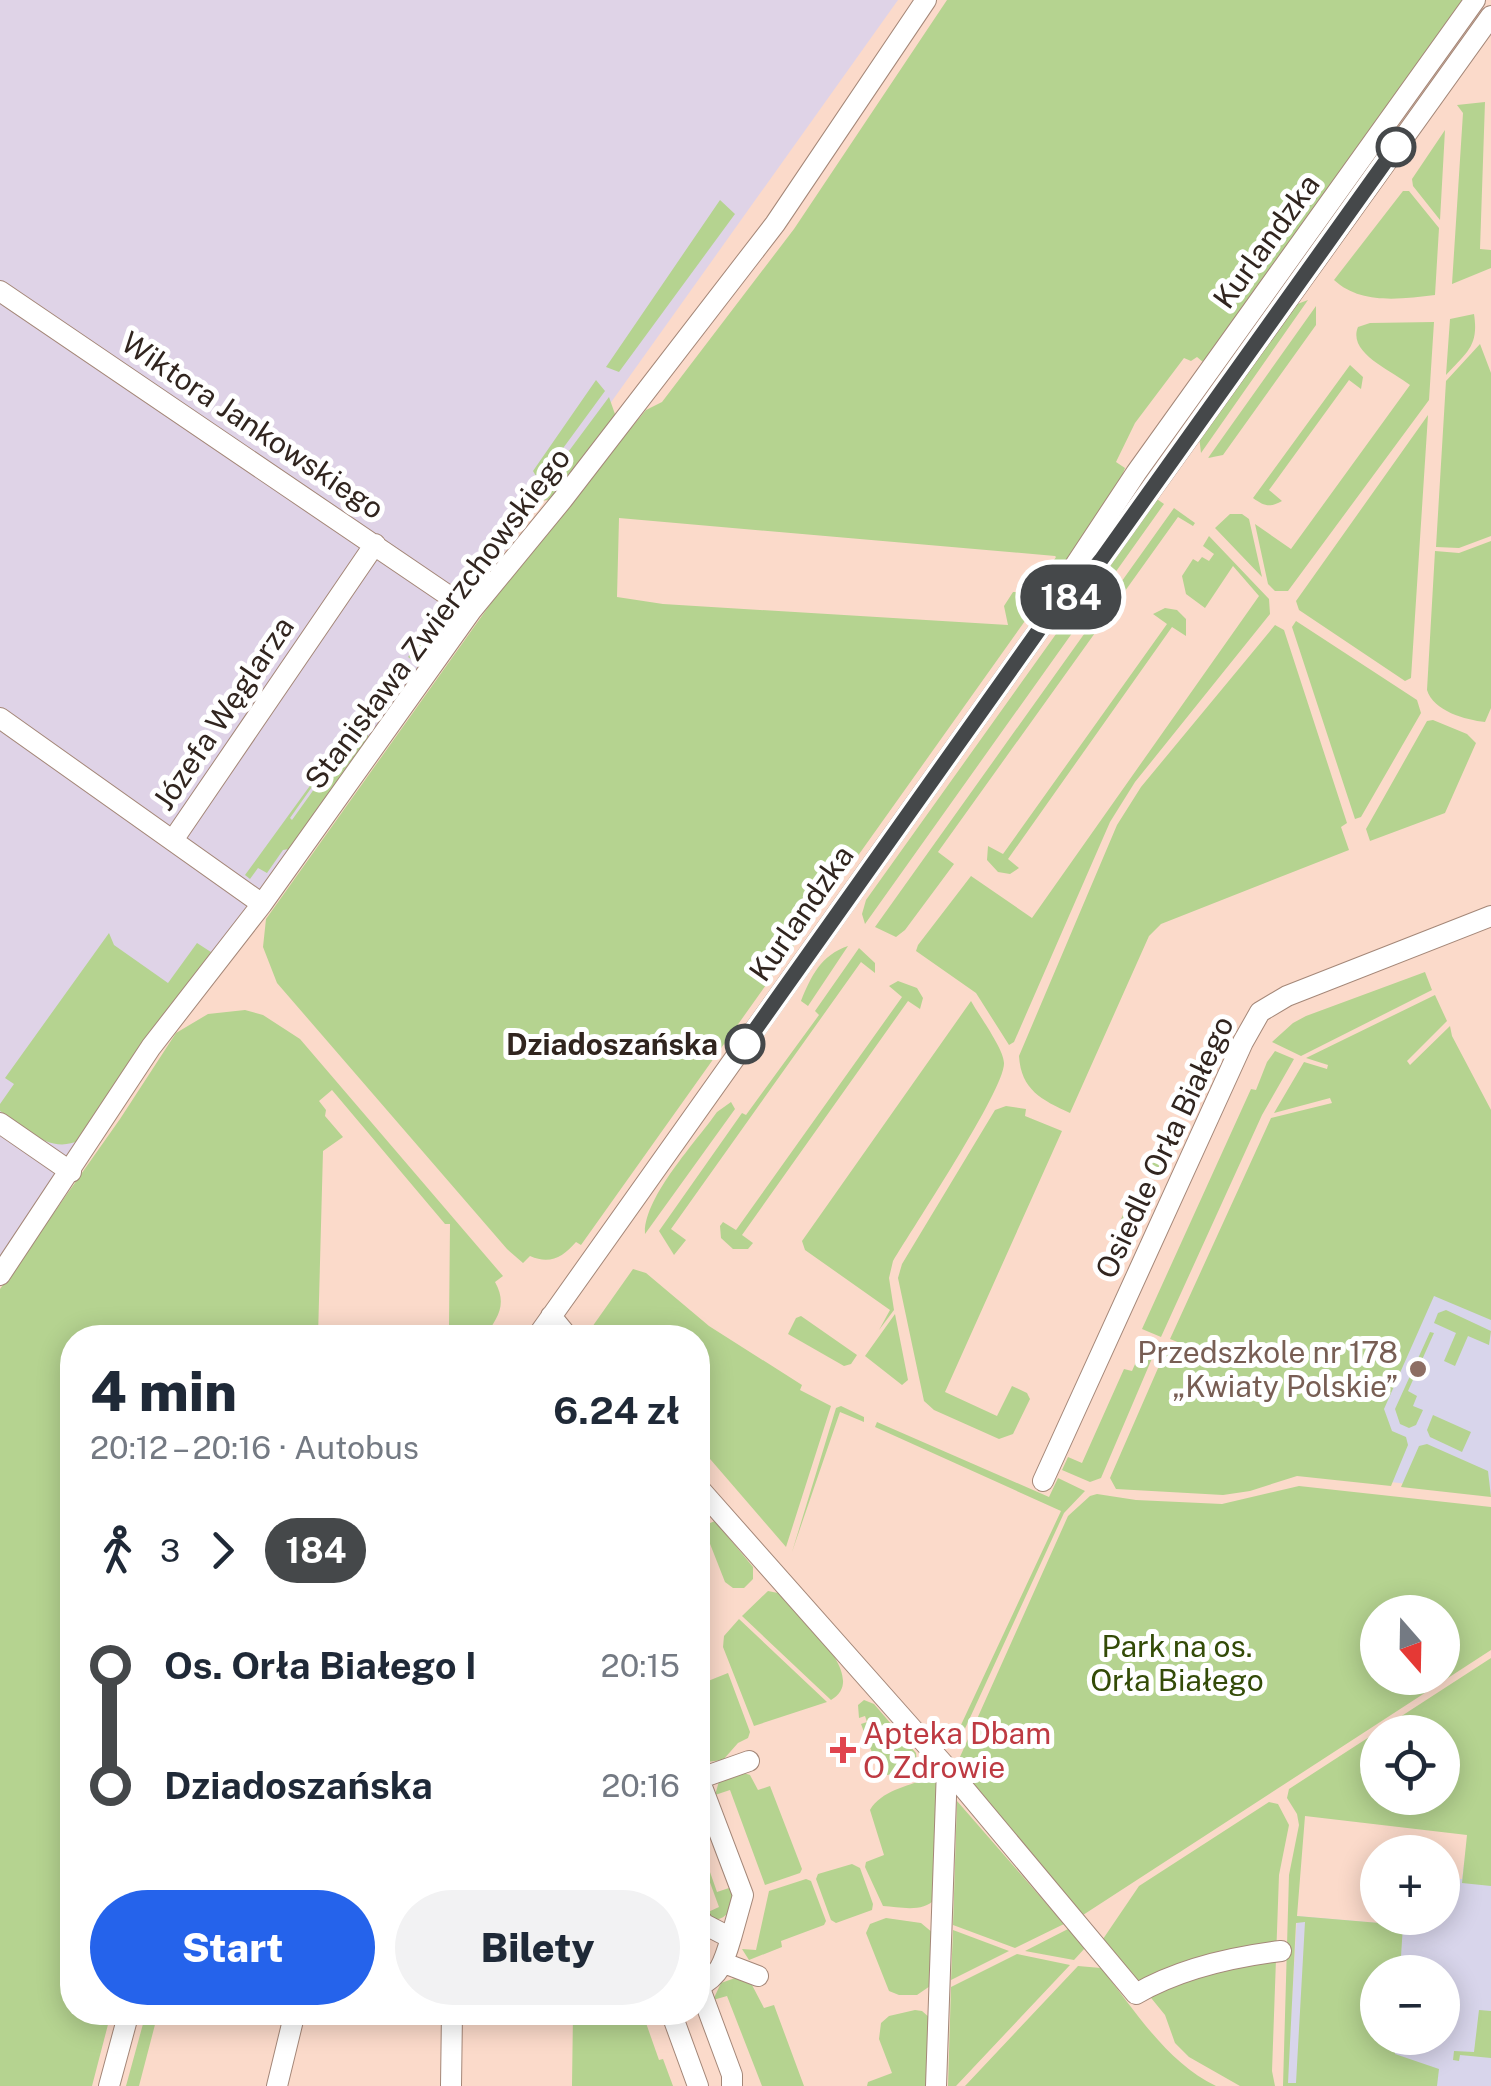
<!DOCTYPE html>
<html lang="pl">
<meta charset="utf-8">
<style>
:root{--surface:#fff;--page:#f2f2f3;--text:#1f2937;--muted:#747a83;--accent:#2563eb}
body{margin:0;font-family:"Public Sans",sans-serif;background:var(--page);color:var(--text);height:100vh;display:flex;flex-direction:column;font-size:38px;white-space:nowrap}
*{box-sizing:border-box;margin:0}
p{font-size:32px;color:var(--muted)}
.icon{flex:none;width:55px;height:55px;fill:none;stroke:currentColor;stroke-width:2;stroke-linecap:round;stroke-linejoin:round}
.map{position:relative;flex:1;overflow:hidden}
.panel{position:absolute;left:60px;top:1325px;width:650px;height:700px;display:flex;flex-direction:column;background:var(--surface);border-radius:40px;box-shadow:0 5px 25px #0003}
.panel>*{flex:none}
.badge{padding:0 20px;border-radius:32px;font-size:35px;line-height:65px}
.needle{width:65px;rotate:160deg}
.tools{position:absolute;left:1360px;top:1595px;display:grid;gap:20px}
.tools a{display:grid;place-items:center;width:100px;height:100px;border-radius:50%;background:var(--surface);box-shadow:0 5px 25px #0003;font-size:50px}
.map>.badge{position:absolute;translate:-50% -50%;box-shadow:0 0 0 5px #fff}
.legs{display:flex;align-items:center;gap:15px;height:110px;padding:0 30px;font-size:32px}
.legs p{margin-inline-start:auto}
.overview{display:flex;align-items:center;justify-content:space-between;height:170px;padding:0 30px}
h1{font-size:55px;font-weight:800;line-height:75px}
.button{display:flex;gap:20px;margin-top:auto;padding:20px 30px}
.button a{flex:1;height:115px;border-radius:60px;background:var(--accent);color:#fff;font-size:40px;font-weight:800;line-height:115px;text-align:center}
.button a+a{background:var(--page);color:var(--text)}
ul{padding:0 30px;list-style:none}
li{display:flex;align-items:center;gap:35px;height:120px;font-size:38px}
li i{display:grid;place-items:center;width:15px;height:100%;margin:0 12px;background:currentColor}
li i::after{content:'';width:25px;height:25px;margin:-12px;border:8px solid;border-radius:50%;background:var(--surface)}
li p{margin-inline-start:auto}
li:first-child i{background:linear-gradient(#0000 50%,currentColor 0)}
li:last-child i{background:linear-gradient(currentColor 50%,#0000 0)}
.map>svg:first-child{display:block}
.industrial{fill:#dfd3e7}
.education{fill:#d8d5eb;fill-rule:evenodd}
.green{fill:#b5d390;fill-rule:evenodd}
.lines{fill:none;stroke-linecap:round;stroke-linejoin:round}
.minor-casing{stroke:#a48778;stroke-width:22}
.minor{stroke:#fff;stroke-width:20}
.line-1-casing{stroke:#fff;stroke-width:22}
.line-1{stroke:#45484a;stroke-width:15}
.stop-1-dot{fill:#fff;stroke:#45484a;stroke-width:5}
.education-dot{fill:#8d6e63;stroke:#fff;stroke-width:4}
.health-dot{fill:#e0444e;stroke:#fff;stroke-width:4}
.labels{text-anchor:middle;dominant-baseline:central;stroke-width:10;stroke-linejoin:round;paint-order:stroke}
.street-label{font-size:30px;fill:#31251f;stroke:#fff}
.stop-label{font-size:30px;font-weight:bold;fill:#31251f;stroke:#fff;text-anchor:end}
.education-label{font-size:30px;fill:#785e54;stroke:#fff;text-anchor:end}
.park-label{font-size:30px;fill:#334b07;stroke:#fff}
.health-label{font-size:30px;fill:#be3a42;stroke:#fff;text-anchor:start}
</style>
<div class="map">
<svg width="1491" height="2086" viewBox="0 0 1491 2086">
<rect width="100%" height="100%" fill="#fbdaca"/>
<path class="industrial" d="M 0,0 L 898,0 L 0,1259 Z"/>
<path class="education" d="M 1407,1229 L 1491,1268 L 1491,1494 L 1299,1471 Z
M 1468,1835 L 1491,1838 L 1491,2086 L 1287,2086 L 1297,1916 L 1436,1928 L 1438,1918 L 1442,1918 L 1443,1858 L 1453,1860 L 1451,1878 L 1462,1879 ZM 1378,1972 L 1442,1972 L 1442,2038 L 1378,2038 Z"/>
<path class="green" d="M 947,0 L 1467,0 L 1203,362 L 1197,357 L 1191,361 L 1184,358 L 1135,423 L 1116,462 L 1125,468 L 1122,476 L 1126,479 L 581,1245 L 576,1242 C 563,1257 550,1265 530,1256 L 523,1263 L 507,1249 L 277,983 L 263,947 L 266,919 L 521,561 L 646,410 L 662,402 L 794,229 ZM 619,518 L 1055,556 L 1056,557 L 1034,591 L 1013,592 L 1004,606 L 1008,625 L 663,604 L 617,597 Z
M 1485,102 L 1480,249 L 1491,250 L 1491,268 L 1452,284 L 1463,113 L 1457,105 Z
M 1445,130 L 1440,220 L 1413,186 L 1412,179 Z
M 1403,191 L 1409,191 L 1439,228 L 1435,295 C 1401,299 1361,305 1334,280 Z
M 720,200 L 735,214 L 619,372 L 606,367 Z
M 1308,300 L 1201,453 L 1199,436 L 1292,306 Z
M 1316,306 L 1316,325 L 1223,455 L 1208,458 Z
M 1474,314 C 1479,346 1467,352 1446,375 L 1450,319 Z
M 1434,322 L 1429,400 L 1288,591 L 1275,591 L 1268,584 L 1255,524 L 1291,549 L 1410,385 C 1393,371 1347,353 1358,327 L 1370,323 Z
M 1480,344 L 1491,373 L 1491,536 L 1459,548 L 1436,547 L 1446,381 Z
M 1350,365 L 1363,377 L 1361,389 L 1349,380 L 1269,490 L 1282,501 C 1270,508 1264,506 1253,498 Z
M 596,380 L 605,391 L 539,481 L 533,471 Z
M 609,397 L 616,417 L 551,500 L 536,501 L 534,498 Z
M 1428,415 L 1411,678 L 1405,681 L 1299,610 L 1296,601 Z
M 1154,497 L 1164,504 L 865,924 L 862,914 L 866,900 Z
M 1174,508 L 1195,523 L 1193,526 L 1178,517 L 938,852 L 954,864 L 905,930 L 896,937 L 875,927 Z
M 1230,514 L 1242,514 L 1249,519 L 1262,577 L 1215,528 Z
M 1209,536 L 1269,599 L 1270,614 L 1135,782 L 1110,822 L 1014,1042 L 1009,1045 L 976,993 L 916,951 L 918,945 L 971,876 L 1032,918 L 1259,596 L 1233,566 L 1205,608 L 1186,594 L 1182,576 L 1193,559 L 1198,562 L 1202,557 L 1209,561 L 1214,554 L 1203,546 Z
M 1491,541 L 1491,708 L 1485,722 C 1466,720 1433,711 1427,690 L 1435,551 L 1459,553 Z
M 440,601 L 446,626 L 420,666 L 408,657 L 440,612 L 437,606 Z
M 1165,608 L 1177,610 L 1186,619 L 1186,636 L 1172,627 L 1008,859 L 1019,868 L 1010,874 L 998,872 L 987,860 L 988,846 L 1003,854 L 1167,624 L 1153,614 Z
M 1296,621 L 1417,700 L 1421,713 L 1361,817 L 1355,819 L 1292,627 Z
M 1275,625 L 1284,630 L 1347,823 L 1341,827 L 1349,850 L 1161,924 L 1149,936 L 1070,1113 C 1042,1100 1021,1090 1019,1056 L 1117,825 L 1141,787 Z
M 1433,720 L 1467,734 L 1476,743 L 1445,813 L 1370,841 L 1366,829 L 1427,721 Z
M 357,729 L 370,737 L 289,849 L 283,850 L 267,873 L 258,868 L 250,879 L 245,875 L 317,776 L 319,777 L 290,818 L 292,820 Z
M 109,933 L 114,945 L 168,983 L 197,943 L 214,954 L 80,1140 C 50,1155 24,1128 0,1111 L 0,1104 L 14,1084 L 5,1078 Z
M 848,946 L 808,1006 L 801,1001 C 811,976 821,955 848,946 Z
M 859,948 L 875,963 L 875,973 L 861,962 L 671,1229 L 686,1240 L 674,1255 L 659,1231 L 742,1113 L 746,1115 L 819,1015 L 815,1011 Z
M 1425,972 L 1432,990 L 1301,1056 L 1272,1042 L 1293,1023 L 1306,1016 Z
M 898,981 L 917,988 L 923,998 L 920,1009 L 908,1001 L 742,1235 L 753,1243 L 748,1249 L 733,1249 L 721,1238 L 720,1226 L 723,1222 L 736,1230 L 902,997 L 889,986 Z
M 1435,995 L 1447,1021 L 1407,1061 L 1410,1065 L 1450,1026 L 1452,1036 L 1491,1110 L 1491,1320 L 1434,1296 L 1384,1409 L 1392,1431 L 1406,1437 L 1408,1445 L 1391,1486 L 1297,1476 L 1250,1491 L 1223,1495 L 1116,1489 L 1110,1478 L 1169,1343 L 1179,1347 L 1180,1343 L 1170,1339 L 1271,1118 L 1332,1103 L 1330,1098 L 1274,1113 L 1304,1062 L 1327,1069 L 1328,1065 L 1306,1058 Z
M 971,1001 C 978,1014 1004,1049 1004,1063 C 1005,1089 912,1229 893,1261 L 889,1278 L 894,1310 L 879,1330 L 890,1310 L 805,1250 L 802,1241 Z
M 245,1010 L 263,1015 L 300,1039 L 503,1276 L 495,1282 C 508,1305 497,1319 484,1337 L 443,1337 L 443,1326 L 449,1326 L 450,1224 L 445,1224 L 332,1090 L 319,1101 L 326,1110 L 325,1116 L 343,1137 L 323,1151 L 318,1337 L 72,1338 L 72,2012 L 111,2013 L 92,2086 L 0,2086 L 0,1289 L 120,1119 L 176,1033 L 208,1014 Z
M 1275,1051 L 1294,1059 L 1262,1115 L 1161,1337 L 1142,1329 L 1251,1089 L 1256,1090 L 1267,1062 Z
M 731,1102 L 735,1109 L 645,1234 C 643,1198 696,1142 717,1112 Z
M 1006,1106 L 1026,1109 L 1025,1116 L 1062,1131 L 945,1392 L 997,1416 L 1012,1386 L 1027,1393 L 1030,1399 L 1013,1434 L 999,1439 L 934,1410 L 924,1401 L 898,1278 L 902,1264 L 995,1110 Z
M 1169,1118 L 1179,1122 L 1157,1171 L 1146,1164 Z
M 1126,1208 L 1138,1213 L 1113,1267 L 1103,1260 Z
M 633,1269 L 646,1273 L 709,1326 L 802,1385 L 800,1390 L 831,1406 L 786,1547 L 698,1445 L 698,1338 L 585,1337 Z
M 1446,1310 L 1491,1331 L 1489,1345 L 1468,1336 L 1455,1366 L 1444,1361 L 1456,1333 L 1434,1323 L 1438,1313 Z
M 895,1314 L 908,1380 L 902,1385 L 865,1356 Z
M 801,1316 L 857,1355 L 851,1364 L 844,1366 L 788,1334 L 796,1318 Z
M 1430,1332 L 1434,1333 L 1408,1391 L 1417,1396 L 1413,1406 L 1423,1410 L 1416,1425 L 1409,1428 L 1400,1424 L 1395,1409 Z
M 1147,1337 L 1159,1342 L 1101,1478 L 1090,1482 L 1062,1470 L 1068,1457 L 1082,1463 L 1124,1369 L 1132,1371 Z
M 841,1406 L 864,1417 L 864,1422 L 840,1412 L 792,1552 L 836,1408 Z
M 1433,1415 L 1471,1432 L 1462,1452 L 1430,1437 L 1427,1430 Z
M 877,1422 L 1049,1497 L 1058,1478 L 1085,1491 L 1064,1513 L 957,1746 L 953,1742 L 1061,1511 L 875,1427 Z
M 1427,1444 L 1488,1471 L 1491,1497 L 1401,1487 L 1419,1446 Z
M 1299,1486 L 1491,1507 L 1491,1650 L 1083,1915 L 955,1768 L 1068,1516 L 1090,1496 L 1097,1494 L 1136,1500 L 1222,1504 ZM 1378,1612 L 1442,1612 L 1442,1678 L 1378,1678 Z
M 715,1521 L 753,1567 L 753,1579 L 744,1588 L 733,1588 L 725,1582 L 703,1526 Z
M 768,1591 L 778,1593 C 797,1614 872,1677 831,1700 L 742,1616 Z
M 739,1619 L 827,1702 L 754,1726 L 723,1647 L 724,1636 Z
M 1491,1658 L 1491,1886 L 1462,1883 L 1467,1835 L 1305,1816 L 1297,1916 L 1403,1925 L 1400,1972 L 1378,1972 L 1378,2038 L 1396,2038 L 1395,2054 L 1439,2069 L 1437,2086 L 1283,2086 L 1289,1875 L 1299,1825 L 1297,1814 L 1287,1798 L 1289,1789 ZM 1378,1732 L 1442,1732 L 1442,1798 L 1378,1798 ZM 1305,1922 L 1296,2083 L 1288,2083 L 1296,1923 Z
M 728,1673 L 750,1732 L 748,1738 L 738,1743 L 723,1760 L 698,1763 L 698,1685 Z
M 864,1700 L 874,1704 L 916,1753 L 917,1764 L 909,1773 L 886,1775 L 876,1763 L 861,1724 L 867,1722 L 865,1716 L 859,1718 L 858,1705 Z
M 741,1772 L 750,1775 L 758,1790 L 770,1786 L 802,1869 L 800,1873 L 765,1885 L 730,1790 L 715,1795 L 720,1778 Z
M 926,1779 L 938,1779 L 935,1899 C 923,1913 900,1907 883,1906 L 865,1867 L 866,1862 L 884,1855 L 870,1810 C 881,1791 907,1786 926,1779 Z
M 957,1801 L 1064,1924 L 1015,1948 L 953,1925 Z
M 1269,1802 L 1278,1804 L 1289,1825 L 1279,1875 L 1272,2071 L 1275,2086 L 1240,2086 L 1189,2057 L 1175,2043 L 1165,2015 L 1103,1939 L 1139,1886 Z
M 698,1838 L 717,1892 L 732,1887 C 736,1902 729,1922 712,1919 L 706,1913 L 719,1907 L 698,1850 Z
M 852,1864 L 860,1868 L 873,1904 L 872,1910 L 836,1923 L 831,1920 L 816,1879 L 818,1874 Z
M 806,1879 L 811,1881 L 826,1921 L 824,1925 L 781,1941 L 782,1947 L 749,1960 L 742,1949 L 756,1950 L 769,1891 Z
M 886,1918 L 921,1923 L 933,1933 L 933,1984 L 917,1995 L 899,1995 L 889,1991 L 866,1933 L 870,1924 Z
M 1068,1929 L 1085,1948 L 1074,1960 L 1025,1951 Z
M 953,1930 L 1009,1951 L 951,1980 Z
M 1017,1954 L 1070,1965 L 956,2086 L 948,2086 L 951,1987 Z
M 1078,1966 L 1101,1968 C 1135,2010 1166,2062 1216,2086 L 965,2086 Z
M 735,1978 L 752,1985 L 764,2008 L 774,2005 L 804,2086 L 762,2086 L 727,1996 L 713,2000 L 721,1983 Z
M 915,2010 L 922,2011 L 930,2018 L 931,2086 L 867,2086 L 868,2082 L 892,2073 L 879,2039 L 881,2023 L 889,2016 Z
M 1479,2010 L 1491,2011 L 1491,2058 L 1460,2055 L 1459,2061 L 1453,2060 L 1454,2051 L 1474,2052 Z
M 146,2013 L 158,2013 L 139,2086 L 126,2086 Z
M 573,2013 L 662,2013 L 663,2016 L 646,2023 L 659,2060 L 663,2059 L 673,2086 L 572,2086 Z"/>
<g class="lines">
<defs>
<path id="minor" d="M 0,291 L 471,611
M 1048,614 L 1058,591 L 1136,473 L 1475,0
M 0,718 L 262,904
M 173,840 L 375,544
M 0,1123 L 71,1172
M 0,1275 L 151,1047 L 262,904 L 471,611 L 563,499 L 775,224 L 926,0
M 551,1316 L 569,1338
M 536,1338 L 1046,620 L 1073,595 L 1101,560 L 1491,16
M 1043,1481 L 1243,1042 L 1260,1012 L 1287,996 L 1491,916
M 698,1487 L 947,1768 L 1136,1994 C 1179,1969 1232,1957 1281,1951
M 698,1779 L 749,1761
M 699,1779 L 743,1895 L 731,1938
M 698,1915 L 704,1924 L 731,1938 C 724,1962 720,1976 698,1987
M 724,1963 L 758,1976
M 699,1986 L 732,2075 L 732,2086
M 671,2012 L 698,2086
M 109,2086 L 129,2012
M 277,2086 L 295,2012
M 451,2086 L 452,2012
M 936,2086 L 947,1768"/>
</defs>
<use href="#minor" class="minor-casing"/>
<use href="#minor" class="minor"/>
</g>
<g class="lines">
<defs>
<path id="line-1" d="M 745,1044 L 1046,620 L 1073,595 L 1101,560 L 1396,147"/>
</defs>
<use href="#line-1" class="line-1-casing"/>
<use href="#line-1" class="line-1"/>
</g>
<g class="stop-1-dot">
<circle cx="1396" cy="147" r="18"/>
<circle cx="745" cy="1044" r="18"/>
</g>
<circle class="education-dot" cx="1418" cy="1369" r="10"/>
<path class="health-dot" d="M838 1735h10v10h10v10h-10v10h-10v-10h-10v-10h10z"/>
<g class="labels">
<g class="street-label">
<text transform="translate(1266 241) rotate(-54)">Kurlandzka</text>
<text transform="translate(253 425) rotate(34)">Wiktora Jankowskiego</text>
<text transform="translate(437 618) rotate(-53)">Stanisława Zwierzchowskiego</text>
<text transform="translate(223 713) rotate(-56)">Józefa Węglarza</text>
<text transform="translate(801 913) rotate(-55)">Kurlandzka</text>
<text transform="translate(1164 1147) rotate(-65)">Osiedle Orła Białego</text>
</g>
<g class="stop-label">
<text x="718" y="1044">Dziadoszańska</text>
</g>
<g class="education-label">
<text x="1398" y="1352">Przedszkole nr 178<tspan x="1398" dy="34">„Kwiaty Polskie”</tspan></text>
</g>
<g class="park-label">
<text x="1177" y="1646">Park na os.<tspan x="1177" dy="34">Orła Białego</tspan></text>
</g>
<g class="health-label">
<text x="863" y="1733">Apteka Dbam<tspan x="863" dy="34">O Zdrowie</tspan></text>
</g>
</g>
</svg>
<div class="tools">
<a><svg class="needle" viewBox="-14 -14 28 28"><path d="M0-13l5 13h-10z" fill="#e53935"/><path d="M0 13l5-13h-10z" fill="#747a83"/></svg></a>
<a><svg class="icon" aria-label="locate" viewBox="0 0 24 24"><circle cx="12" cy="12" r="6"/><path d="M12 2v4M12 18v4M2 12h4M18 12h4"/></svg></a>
<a>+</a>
<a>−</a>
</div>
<b class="badge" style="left:1071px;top:597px;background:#45484a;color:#fff">184</b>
<section class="panel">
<div class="overview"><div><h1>4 min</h1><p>20:12 – 20:16 · Autobus</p></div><b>6.24 zł</b></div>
<div class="legs"><svg class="icon" aria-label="walk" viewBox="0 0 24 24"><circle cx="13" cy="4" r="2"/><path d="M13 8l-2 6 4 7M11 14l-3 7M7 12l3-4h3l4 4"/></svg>3<svg class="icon" aria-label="forward" viewBox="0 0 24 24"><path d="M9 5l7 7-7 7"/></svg><b class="badge" style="background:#45484a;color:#fff">184</b></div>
<ul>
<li><i style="color:#45484a"></i><b>Os. Orła Białego I</b><p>20:15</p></li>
<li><i style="color:#45484a"></i><b>Dziadoszańska</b><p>20:16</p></li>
</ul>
<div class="button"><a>Start</a><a>Bilety</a></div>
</section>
</div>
